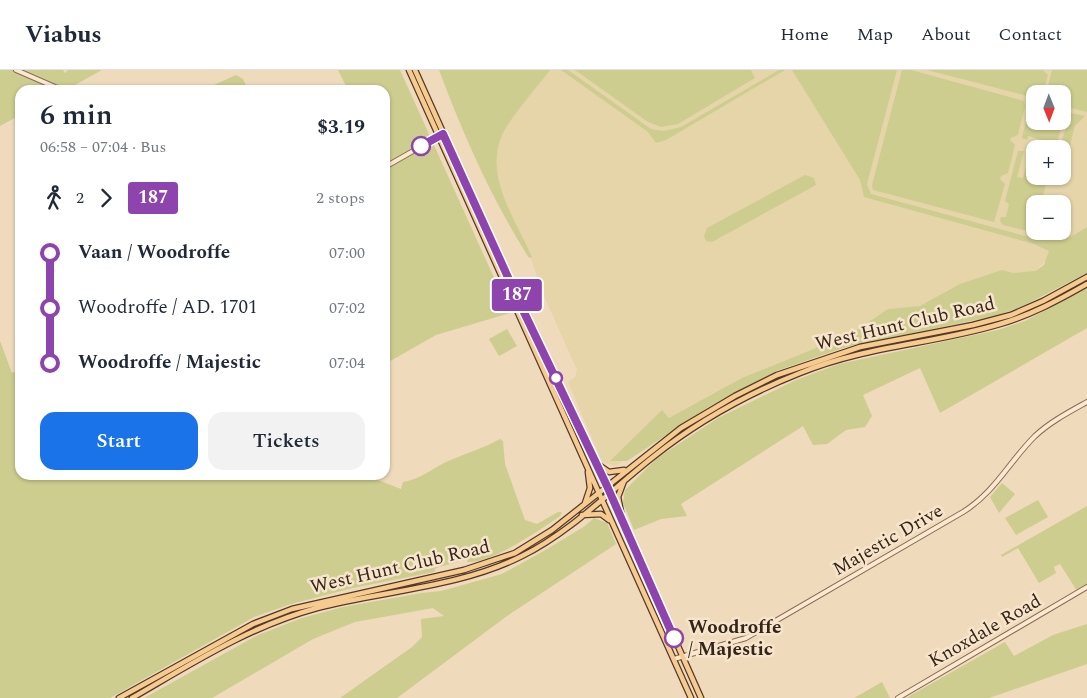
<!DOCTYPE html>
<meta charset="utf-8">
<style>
:root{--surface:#fff;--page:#f2f2f3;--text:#1f2937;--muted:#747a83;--line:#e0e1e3;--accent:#1a73e8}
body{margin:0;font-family:Spectral,serif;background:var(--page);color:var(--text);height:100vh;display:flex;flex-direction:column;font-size:19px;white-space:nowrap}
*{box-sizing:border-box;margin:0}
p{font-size:16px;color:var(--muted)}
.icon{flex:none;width:28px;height:28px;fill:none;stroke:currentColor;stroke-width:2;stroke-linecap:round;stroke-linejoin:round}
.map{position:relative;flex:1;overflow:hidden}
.details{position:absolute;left:15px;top:15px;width:375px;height:395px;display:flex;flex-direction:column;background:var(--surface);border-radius:15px;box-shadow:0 1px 4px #0004}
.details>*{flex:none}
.badge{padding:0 10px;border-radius:4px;font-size:18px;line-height:32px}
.needle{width:32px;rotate:179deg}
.controls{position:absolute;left:1026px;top:15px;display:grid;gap:10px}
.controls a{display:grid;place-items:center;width:45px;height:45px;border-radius:10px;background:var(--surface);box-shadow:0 1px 4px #0004;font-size:25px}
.map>.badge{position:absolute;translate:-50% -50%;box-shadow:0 0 0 2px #fff}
.legs{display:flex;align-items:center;gap:8px;height:55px;padding:0 25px;font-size:16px}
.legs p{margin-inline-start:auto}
.summary{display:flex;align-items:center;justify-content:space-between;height:85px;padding:0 25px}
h1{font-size:28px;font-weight:600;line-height:38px}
.cta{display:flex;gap:10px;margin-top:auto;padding:10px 25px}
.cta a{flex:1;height:58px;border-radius:15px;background:var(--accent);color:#fff;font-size:20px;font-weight:600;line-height:58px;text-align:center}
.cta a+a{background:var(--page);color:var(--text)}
ul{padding:0 25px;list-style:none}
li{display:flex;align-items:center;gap:18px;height:55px;font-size:19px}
li i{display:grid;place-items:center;width:8px;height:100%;margin:0 6px;background:currentColor}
li i::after{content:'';width:12px;height:12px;margin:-6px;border:4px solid;border-radius:50%;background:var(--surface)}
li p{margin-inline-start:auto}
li:first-child i{background:linear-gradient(#0000 50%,currentColor 0)}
li:last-child i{background:linear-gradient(currentColor 50%,#0000 0)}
header{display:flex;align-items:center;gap:30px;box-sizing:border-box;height:70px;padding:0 25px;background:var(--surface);border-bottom:1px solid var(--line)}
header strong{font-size:24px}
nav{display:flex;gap:28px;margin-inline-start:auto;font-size:18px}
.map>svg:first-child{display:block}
.farmland{fill:#e5d5a9;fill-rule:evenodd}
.green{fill:#cdcd8f}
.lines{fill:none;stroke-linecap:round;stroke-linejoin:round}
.minor-casing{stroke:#876a55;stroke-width:6}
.major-casing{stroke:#54392a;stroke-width:7}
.minor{stroke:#fae8cf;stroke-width:4}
.major{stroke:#f6cb90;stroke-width:4.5}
.line-1-casing{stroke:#fff;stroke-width:11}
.line-1{stroke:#8e44ad;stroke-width:8}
.stop-1-dot{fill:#fff;stroke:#8e44ad;stroke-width:2.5}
.labels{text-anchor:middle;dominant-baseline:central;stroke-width:5;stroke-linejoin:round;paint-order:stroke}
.street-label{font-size:19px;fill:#35241a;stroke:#f7e5cb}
.stop-label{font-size:19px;font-weight:bold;fill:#35241a;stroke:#f7e5cb;text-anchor:start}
</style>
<header>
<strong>Viabus</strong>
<nav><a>Home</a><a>Map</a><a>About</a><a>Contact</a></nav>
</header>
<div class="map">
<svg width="1087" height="628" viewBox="0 0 1087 628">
<rect width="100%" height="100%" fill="#efdabb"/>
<path class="farmland" d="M 445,0 L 1087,0 L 1087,164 L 1052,185 L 1030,205 L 968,216 L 788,292 L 667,356 L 616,396 L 602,392 L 568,312 L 575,307 L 577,300 L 540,217 L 532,191 L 514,159 ZM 1035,24 L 1062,24 L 1062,51 L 1035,51 ZM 1035,79 L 1062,79 L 1062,106 L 1035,106 ZM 1035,134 L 1062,134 L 1062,161 L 1035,161 Z"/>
<path class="green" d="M 0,0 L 63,0 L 65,3 L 68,0 L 102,0 L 66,20 L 20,20 L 20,45 L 0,56 Z
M 338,0 L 400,0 L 510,243 L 436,265 L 385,294 L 385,20 L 348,20 Z
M 439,0 L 550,0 C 537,17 510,48 502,65 C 484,106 515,149 532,187 L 529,188 C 492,130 463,64 439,0 Z
M 561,0 L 568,0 L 651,59 L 664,61 L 681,57 L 779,0 L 785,0 L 666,70 L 656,73 L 648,62 Z
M 575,0 L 751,0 L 755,8 L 678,54 L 661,57 L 648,52 Z
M 792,0 L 897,0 L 867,114 L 871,124 L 1040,170 L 1041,164 L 1038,161 L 1047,161 L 1069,168 L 1087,157 L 1087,203 L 1021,237 L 995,246 L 846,277 L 776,301 L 710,336 L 627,391 L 610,391 L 662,340 L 669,348 L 742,308 L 851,264 L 888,239 L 920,236 L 960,214 L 1002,200 L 1013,203 L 1035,201 L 1044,195 L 1049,181 L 1034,174 L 864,127 L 860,110 Z
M 902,0 L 911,0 L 1024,31 L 1025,37 L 1018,65 L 1011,68 L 1010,70 L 1015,75 L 1008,103 L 1001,106 L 1000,109 L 1005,114 L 994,152 L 873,120 L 872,115 Z
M 927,0 L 1043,0 L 1048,5 L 1043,24 L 1035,24 L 1035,28 Z
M 1052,0 L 1087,0 L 1087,42 L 1063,36 L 1062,24 L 1046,24 Z
M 236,5 L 243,9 L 248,20 L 203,20 Z
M 1035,33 L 1035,51 L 1062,51 L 1063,40 L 1064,45 L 1057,73 L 1056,74 L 1028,66 L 1027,70 L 1022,68 L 1029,38 Z
M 1071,43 L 1085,46 L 1075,56 L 1063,102 L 1062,79 L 1059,79 Z
M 1018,81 L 1024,81 L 1017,107 L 1023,108 L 1030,82 L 1035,84 L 1035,106 L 1048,106 L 1041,134 L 1035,134 L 1035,153 L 1030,153 L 1035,155 L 1032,162 L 1003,155 L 1000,151 L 1001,147 L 1006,147 L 1009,134 L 1005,131 Z
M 805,105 L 814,108 L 816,115 L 712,172 L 706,171 L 704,166 L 707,158 Z
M 1087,218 L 1087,258 L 940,343 L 920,298 L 863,325 L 872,346 L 865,357 L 846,360 L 827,374 L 813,375 L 803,356 L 681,434 L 687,446 L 661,449 L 634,460 L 623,433 L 625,420 L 656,389 L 718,348 L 796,310 L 839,294 L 998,260 L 1025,251 Z
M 507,259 L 517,276 L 499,286 L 489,269 Z
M 0,271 L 12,303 L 20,300 L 20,405 L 365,405 L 401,419 L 403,412 C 418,410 432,399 446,392 C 464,384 482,379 500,369 L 503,371 L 505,394 L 525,450 L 537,454 L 558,442 L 562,442 L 560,446 C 540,460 491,494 467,492 L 468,489 L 436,498 L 434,502 L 353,518 L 291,534 L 254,547 L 110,628 L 0,628 Z
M 1002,413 L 1015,424 L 999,443 L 990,427 Z
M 1038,430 L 1048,447 L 1016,465 L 1005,448 Z
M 1087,436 L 1087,515 L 1077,521 L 1060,494 L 1054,497 L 1056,503 L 1039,513 L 1018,478 L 1002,487 L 1001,485 Z
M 594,448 L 607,453 L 616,474 L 507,546 L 397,628 L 340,628 L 412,577 L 422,567 L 421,549 L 444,546 L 433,538 L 355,552 L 313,569 L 212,628 L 144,628 L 258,565 L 302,548 L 343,537 L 422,523 L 441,521 L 502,504 L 542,482 L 585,456 Z
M 436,508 L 435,510 C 380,522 322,531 269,552 C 220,571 174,602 128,628 L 123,628 L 263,552 L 296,540 Z
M 1087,554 L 1087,594 L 989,628 L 906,628 L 1005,572 L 1014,586 L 1053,565 Z
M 882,612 L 890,628 L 854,628 Z"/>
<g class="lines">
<defs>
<path id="minor" d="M 16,0 L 62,20
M 385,97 L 443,64
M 674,589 L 746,568 L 963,442 C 995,422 1009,392 1035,366 C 1050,352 1069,342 1087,332
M 898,628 L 1087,517"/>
<path id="major" d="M 409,0 L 691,628
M 415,0 L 521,236 L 607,416 L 701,628
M 599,395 L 609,402 L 624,400
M 585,433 L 590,418 L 588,402
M 621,442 L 618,427 L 624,411
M 582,445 L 601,444 L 609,450
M 119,628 L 253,554 L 292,539 L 464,500 L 515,483 L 552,460 L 681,358 L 735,326 L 777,305 L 860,277 L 973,255 L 1011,245 L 1043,231 L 1087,207
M 132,628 C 191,594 250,556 317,538 C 383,521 461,517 522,486 C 571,462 611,420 653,387 C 698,351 747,324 800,303 C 865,276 934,274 1000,254 C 1031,245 1059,230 1087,214"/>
</defs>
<use href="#minor" class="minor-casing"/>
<use href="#major" class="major-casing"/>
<use href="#minor" class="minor"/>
<use href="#major" class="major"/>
</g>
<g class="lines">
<defs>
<path id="line-1" d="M 421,76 L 443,64 L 521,236 L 607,416 L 674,568"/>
</defs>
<use href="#line-1" class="line-1-casing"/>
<use href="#line-1" class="line-1"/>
</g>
<g class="stop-1-dot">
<circle cx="421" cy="76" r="9"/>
<circle cx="556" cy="308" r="6"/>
<circle cx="674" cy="568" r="9"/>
</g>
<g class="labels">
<g class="street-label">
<text transform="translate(905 254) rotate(-13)">West Hunt Club Road</text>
<text transform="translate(888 470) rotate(-30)">Majestic Drive</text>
<text transform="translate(400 497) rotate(-13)">West Hunt Club Road</text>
<text transform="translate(985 561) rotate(-30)">Knoxdale Road</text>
</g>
<g class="stop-label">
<text x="688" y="557">Woodroffe<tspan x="688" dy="22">/ Majestic</tspan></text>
</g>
</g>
</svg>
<div class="controls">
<a><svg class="needle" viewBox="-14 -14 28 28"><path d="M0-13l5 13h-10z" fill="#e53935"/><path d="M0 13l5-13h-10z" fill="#747a83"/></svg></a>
<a>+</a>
<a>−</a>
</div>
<b class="badge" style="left:517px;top:225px;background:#8e44ad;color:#fff">187</b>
<section class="details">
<div class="summary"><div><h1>6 min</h1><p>06:58 – 07:04 · Bus</p></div><b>$3.19</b></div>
<div class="legs"><svg class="icon" aria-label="walk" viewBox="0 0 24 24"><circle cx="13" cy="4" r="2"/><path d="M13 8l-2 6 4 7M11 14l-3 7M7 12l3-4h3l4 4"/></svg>2<svg class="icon" aria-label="forward" viewBox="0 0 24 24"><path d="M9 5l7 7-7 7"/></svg><b class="badge" style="background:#8e44ad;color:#fff">187</b><p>2 stops</p></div>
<ul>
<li><i style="color:#8e44ad"></i><b>Vaan / Woodroffe</b><p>07:00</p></li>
<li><i style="color:#8e44ad"></i><span>Woodroffe / AD. 1701</span><p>07:02</p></li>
<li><i style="color:#8e44ad"></i><b>Woodroffe / Majestic</b><p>07:04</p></li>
</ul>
<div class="cta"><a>Start</a><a>Tickets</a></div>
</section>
</div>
